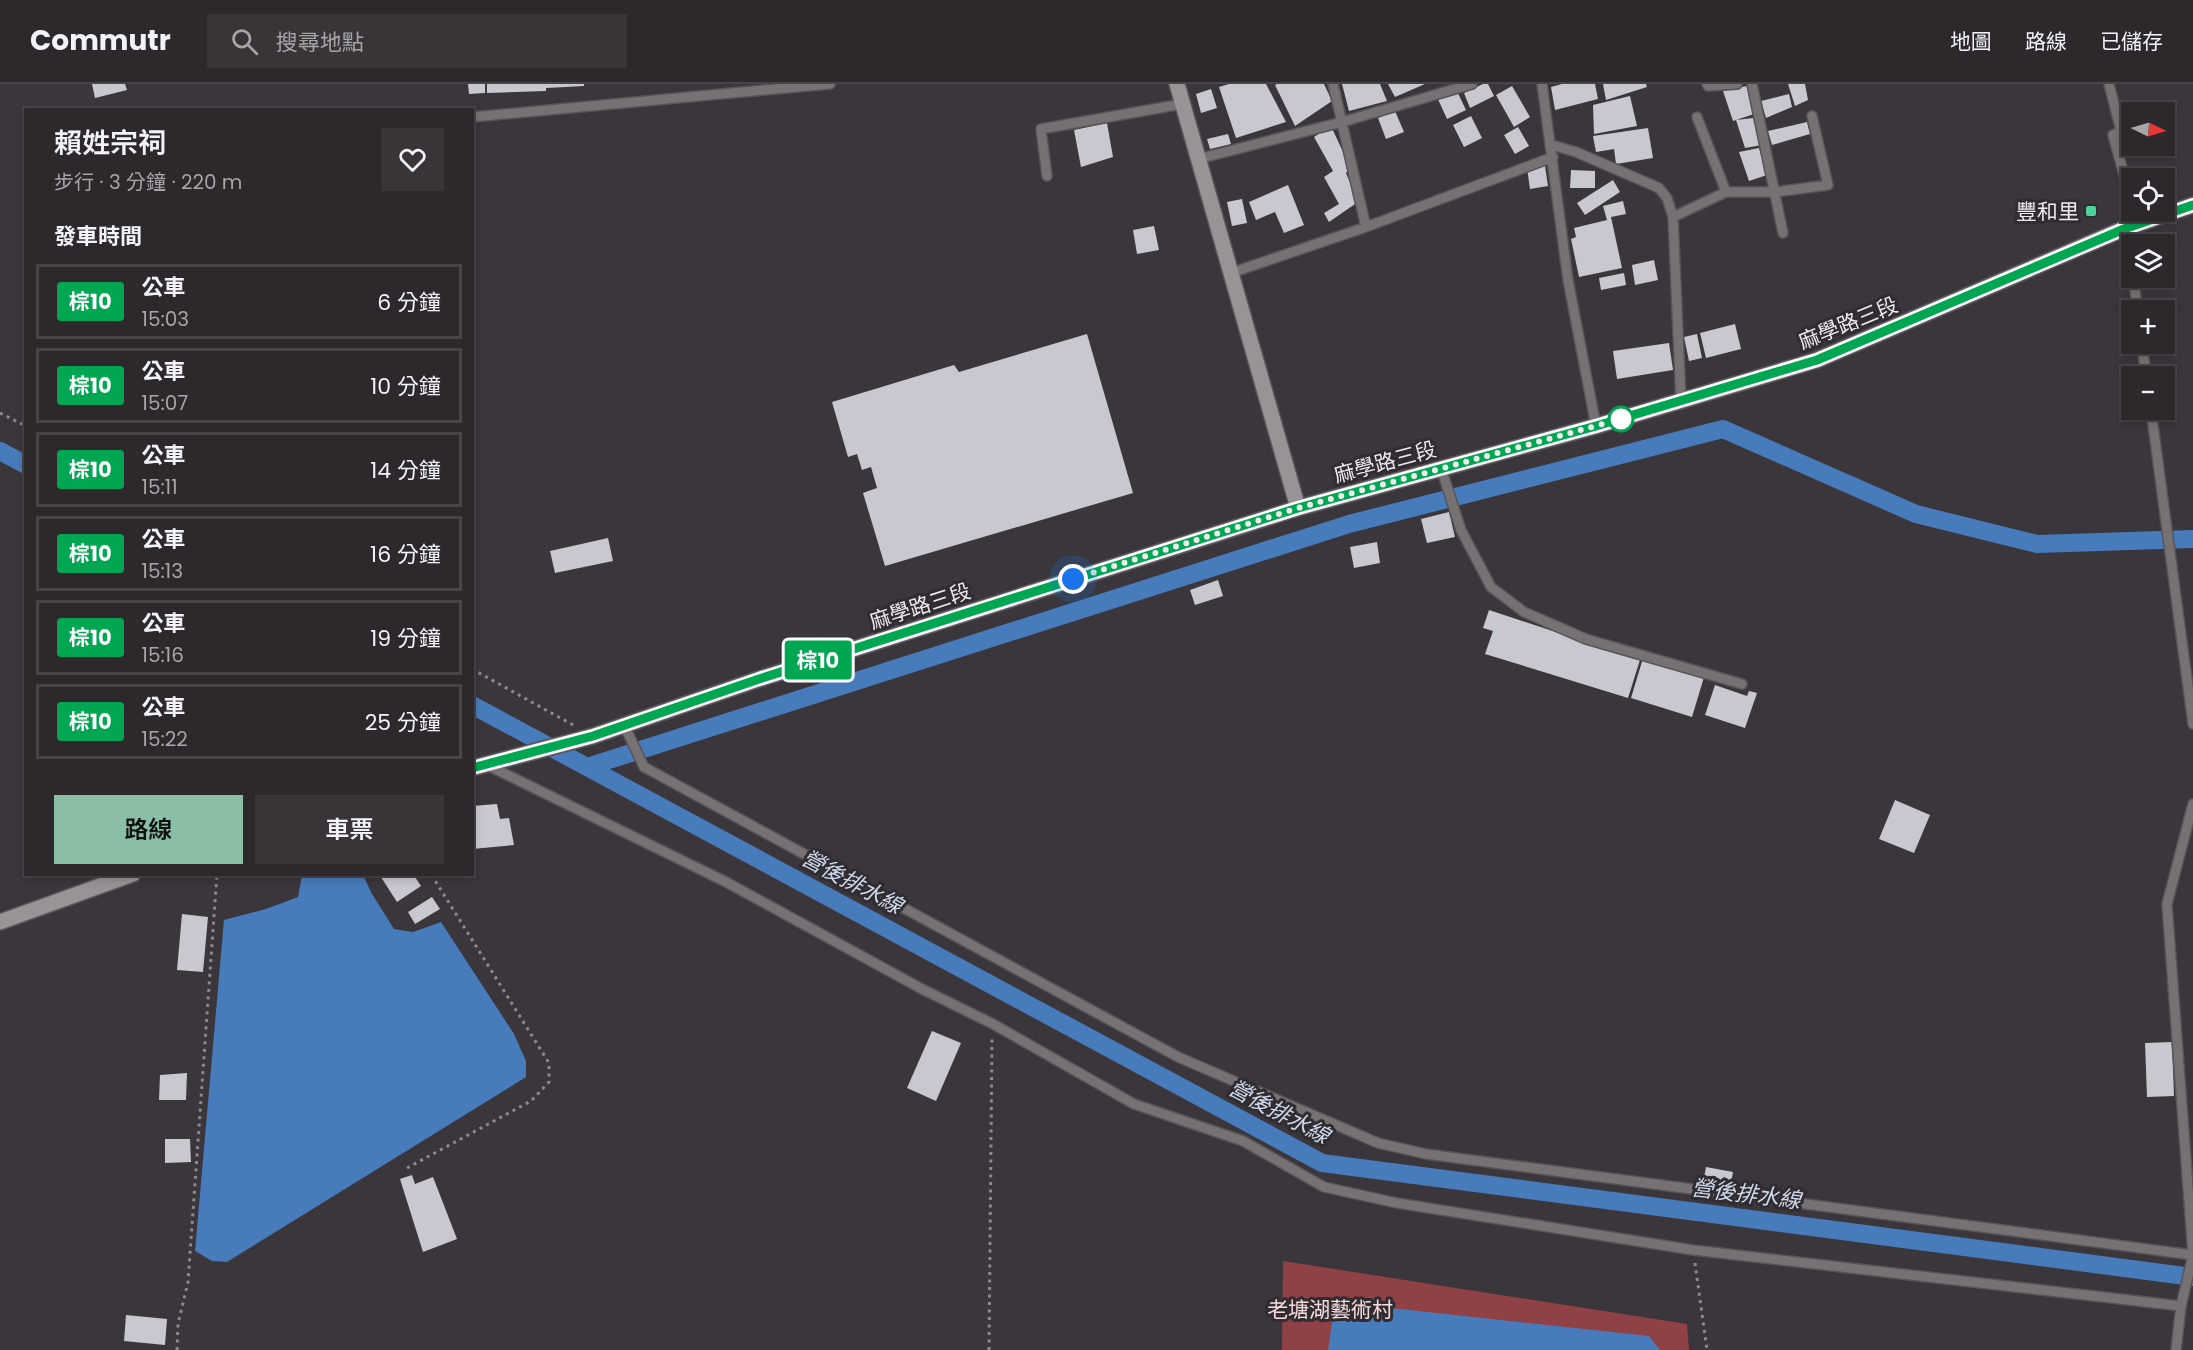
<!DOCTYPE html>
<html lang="zh-TW">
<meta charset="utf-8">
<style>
:root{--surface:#2c282c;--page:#383438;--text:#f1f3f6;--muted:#a6a6a9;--line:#484448;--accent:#8abfa5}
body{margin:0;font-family:Poppins,"Noto Sans TC",sans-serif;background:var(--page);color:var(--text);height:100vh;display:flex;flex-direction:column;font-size:22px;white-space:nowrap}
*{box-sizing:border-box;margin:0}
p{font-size:20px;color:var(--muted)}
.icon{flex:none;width:33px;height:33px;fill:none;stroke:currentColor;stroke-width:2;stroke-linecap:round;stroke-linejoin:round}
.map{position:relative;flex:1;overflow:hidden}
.panel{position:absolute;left:24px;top:24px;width:450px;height:768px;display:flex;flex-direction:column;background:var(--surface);border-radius:0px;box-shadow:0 3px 9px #0003,0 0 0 2px var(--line)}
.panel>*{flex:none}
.badge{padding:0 12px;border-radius:4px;font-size:21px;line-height:39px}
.needle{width:39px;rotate:95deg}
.tools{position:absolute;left:2121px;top:18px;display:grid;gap:12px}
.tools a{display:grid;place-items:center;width:54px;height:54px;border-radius:0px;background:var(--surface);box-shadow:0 3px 9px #0003,0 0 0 2px var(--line);font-size:30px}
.you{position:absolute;width:30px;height:30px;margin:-15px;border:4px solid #fff;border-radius:50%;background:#1a73e8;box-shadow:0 0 0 9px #1a73e833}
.map>.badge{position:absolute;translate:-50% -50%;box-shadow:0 0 0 3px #fff}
h2{padding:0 30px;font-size:22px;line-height:54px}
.round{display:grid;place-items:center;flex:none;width:63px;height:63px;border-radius:0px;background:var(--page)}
.summary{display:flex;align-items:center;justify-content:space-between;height:102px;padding:0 30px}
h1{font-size:28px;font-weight:600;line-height:45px}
.cta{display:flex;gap:12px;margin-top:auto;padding:12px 30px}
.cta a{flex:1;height:69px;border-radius:0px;background:var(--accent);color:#111;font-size:24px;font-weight:600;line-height:69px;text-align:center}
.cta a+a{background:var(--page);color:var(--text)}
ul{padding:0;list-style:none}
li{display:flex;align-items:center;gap:18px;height:75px;margin:0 12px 9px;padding:0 18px;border:3px solid var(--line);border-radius:0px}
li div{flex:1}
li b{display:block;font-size:22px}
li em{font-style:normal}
li .badge{min-width:66px;font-weight:700;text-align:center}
header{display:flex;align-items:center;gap:36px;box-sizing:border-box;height:84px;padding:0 30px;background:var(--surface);border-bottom:2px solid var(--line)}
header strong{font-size:28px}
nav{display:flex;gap:33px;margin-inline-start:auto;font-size:21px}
.search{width:420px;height:54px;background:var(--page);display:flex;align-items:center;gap:15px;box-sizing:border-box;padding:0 21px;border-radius:0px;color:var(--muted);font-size:22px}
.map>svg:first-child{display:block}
.green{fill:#8f4145}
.water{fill:#487bbb}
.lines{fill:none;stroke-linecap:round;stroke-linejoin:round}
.canal{stroke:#487bbb;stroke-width:18}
.building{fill:#c8c8d0}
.lane-casing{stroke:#575358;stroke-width:12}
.secondary-casing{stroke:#575358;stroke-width:18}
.path{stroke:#8d898e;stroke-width:3;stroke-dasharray:3 4.5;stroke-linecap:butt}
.lane{stroke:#767274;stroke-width:9}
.secondary{stroke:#989395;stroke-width:15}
.line-casing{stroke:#fff;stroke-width:14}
.line{stroke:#00a651;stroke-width:9}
.walk{stroke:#edeaee;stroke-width:6;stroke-dasharray:0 10.8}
.poi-dot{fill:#4ad49c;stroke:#302c31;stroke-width:2}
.stop-dot{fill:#fff;stroke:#00a651;stroke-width:3}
.labels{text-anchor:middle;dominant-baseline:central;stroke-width:6;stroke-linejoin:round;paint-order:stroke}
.poi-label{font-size:21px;fill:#edeaee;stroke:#302c31;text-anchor:end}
.street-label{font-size:21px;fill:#edeaee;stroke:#302c31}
.park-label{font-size:21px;fill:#f5dbda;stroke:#302c31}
.water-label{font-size:22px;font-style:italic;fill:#cddaec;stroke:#302c31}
</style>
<header>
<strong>Commutr</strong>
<div class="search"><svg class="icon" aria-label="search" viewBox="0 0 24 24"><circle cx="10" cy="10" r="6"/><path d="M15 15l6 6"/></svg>搜尋地點</div>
<nav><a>地圖</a><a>路線</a><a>已儲存</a></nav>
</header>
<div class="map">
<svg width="2193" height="1266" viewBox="0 0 2193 1266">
<rect width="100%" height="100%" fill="#3a363b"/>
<path class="green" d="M 1283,1177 L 1687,1240 L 1689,1266 L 1282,1266 Z"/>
<path class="water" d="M 302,791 L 363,791 L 372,810 L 394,845 L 413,848 L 441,838 L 514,950 L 526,977 L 526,993 L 227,1178 L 212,1177 L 195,1167 L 224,836 L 266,825 L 298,813 Z
M 1335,1218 L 1649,1252 L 1660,1266 L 1328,1266 Z"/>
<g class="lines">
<path class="canal" d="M 0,367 L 26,381
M 472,621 L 1322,1079 L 2193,1193
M 587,683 L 1349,440 L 1723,345 L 1916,430 L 2037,460 L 2193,455"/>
</g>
<path class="building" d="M 92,0 L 125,0 L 127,6 L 95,14 Z
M 468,0 L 485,0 L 485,9 L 469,10 Z
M 487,0 L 584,0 L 584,2 L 546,4 L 546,7 L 487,9 Z
M 1229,0 L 1266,0 L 1286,38 L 1236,54 L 1219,3 Z
M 1277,0 L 1324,0 L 1332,17 L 1295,42 L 1275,1 Z
M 1342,0 L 1380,0 L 1387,17 L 1349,27 Z
M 1388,0 L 1425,0 L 1395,13 Z
M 1483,0 L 1488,0 L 1494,12 L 1470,24 L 1464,9 Z
M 1562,0 L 1595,0 L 1598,15 L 1555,26 L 1551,3 Z
M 1603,0 L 1646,0 L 1647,3 L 1606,16 Z
M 1788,0 L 1805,0 L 1808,16 L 1795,22 Z
M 1512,2 L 1530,33 L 1514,43 L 1496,11 Z
M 1747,2 L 1754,30 L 1736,36 L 1753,34 L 1762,61 L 1745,64 L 1736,36 L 1733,37 L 1723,7 Z
M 1211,5 L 1217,24 L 1201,29 L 1196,10 Z
M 1456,5 L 1466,26 L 1447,35 L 1437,13 Z
M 1789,10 L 1792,23 L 1766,34 L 1761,17 Z
M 1630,12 L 1637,42 L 1594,50 L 1593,21 Z
M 1395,27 L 1404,48 L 1386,55 L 1378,34 Z
M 1471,32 L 1482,54 L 1464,63 L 1453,41 Z
M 1807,38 L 1810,50 L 1772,61 L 1768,47 Z
M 1107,39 L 1113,73 L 1081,83 L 1074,46 Z
M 1331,42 L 1350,83 L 1346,89 L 1358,118 L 1329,138 L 1324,129 L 1339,120 L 1324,93 L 1333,87 L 1314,53 Z
M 1518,43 L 1529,62 L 1515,70 L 1504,51 Z
M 1648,44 L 1653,74 L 1616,80 L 1614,65 L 1596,68 L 1593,52 Z
M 1228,50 L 1231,60 L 1210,65 L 1207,55 Z
M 1759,64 L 1767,91 L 1749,97 L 1739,68 Z
M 1545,82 L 1548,102 L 1530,105 L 1527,84 Z
M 1571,86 L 1595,87 L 1595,104 L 1570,104 Z
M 1613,96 L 1620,108 L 1585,131 L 1577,119 Z
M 1288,101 L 1304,141 L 1284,149 L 1275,128 L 1256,136 L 1249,118 Z
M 1242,115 L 1247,139 L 1232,142 L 1227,118 Z
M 1623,117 L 1626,130 L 1611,133 L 1622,184 L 1579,193 L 1571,155 L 1576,153 L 1574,144 L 1607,136 L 1603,122 Z
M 1154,142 L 1159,166 L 1137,170 L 1133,146 Z
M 1654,176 L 1658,196 L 1635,201 L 1632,181 Z
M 1624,189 L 1626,201 L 1601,206 L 1599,194 Z
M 1735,240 L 1741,265 L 1706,274 L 1700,249 Z
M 1087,250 L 1133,409 L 885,482 L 863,409 L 877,404 L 871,383 L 862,386 L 857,370 L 848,373 L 832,318 L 954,281 L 959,288 Z
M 1697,250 L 1702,274 L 1689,277 L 1684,253 Z
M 1669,259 L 1673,286 L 1617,295 L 1613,267 Z
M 1449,428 L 1455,453 L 1427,459 L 1421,435 Z
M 608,454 L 613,477 L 555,489 L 550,467 Z
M 1377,458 L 1380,479 L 1354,484 L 1350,463 Z
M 1218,496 L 1223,512 L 1195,521 L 1190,506 Z
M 1489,526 L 1640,576 L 1628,614 L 1485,570 L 1493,547 L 1483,544 Z
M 1643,574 L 1704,593 L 1692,633 L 1631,614 Z
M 1715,601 L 1747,612 L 1749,607 L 1757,609 L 1745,644 L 1705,631 Z
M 1895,716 L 1930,731 L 1914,769 L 1879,755 Z
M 497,720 L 500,735 L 509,734 L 514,761 L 472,765 L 472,722 Z
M 379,790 L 413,790 L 421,802 L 397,818 Z
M 432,813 L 440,825 L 415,840 L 408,828 Z
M 182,830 L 208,833 L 203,888 L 177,886 Z
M 932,947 L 961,959 L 936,1017 L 907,1004 Z
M 2172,958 L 2174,1012 L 2147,1013 L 2145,959 Z
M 187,989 L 186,1016 L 159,1016 L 160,991 Z
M 165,1055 L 190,1055 L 191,1078 L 165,1079 Z
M 1706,1083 L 1733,1088 L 1730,1104 L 1703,1099 Z
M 412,1091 L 415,1100 L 433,1093 L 457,1155 L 423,1168 L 400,1095 Z
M 126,1231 L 167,1235 L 165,1261 L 124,1257 Z"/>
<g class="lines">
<defs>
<path id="lane" d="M 1333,0 L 1366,143
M 1542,0 L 1568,196 L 1596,342
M 1707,0 L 1708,2 L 1737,0
M 1752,0 L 1783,149
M 2109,0 L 2121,47 L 2113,51 L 2132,120
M 472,33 L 830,0
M 1697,33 L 1726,108
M 1552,61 L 1576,68 L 1659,104 L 1667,114 L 1673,133 L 1681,318
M 1198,75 L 1342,38 L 1472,0
M 1047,92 L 1041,45 L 1182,20
M 1673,133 L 1726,108 L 1775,108 L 1828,101 L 1812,32
M 2123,145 L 2132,188
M 1231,189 L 1366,143 L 1553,73
M 2133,194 L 2138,226
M 2142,260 L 2146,292
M 2151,326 L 2193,640
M 1441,384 L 1461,446 L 1491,503 L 1524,528 L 1586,555 L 1742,600
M 624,641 L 644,683 L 1178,973 L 1378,1059 L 1426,1070 L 2193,1171
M 487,681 L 726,798 L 922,905 L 993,940 L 1134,1020 L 1243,1057 L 1324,1103 L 1397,1119 L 1693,1166 L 2181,1222
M 2176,1266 L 2181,1222 L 2193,1171 L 2167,820 L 2193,720"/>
<path id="secondary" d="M 1177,0 L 1298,424
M 472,684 L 593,652 L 759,595 L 1298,424 L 1596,342 L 1817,276 L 2123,145 L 2193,121
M 0,838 L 133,790"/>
</defs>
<use href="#lane" class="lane-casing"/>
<use href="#secondary" class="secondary-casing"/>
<path class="path" d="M 0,329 L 26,342
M 472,585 L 573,641
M 407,1084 L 531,1017 L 549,998 L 549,979 L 431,790
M 1695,1179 L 1707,1266
M 177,1266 L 178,1240 L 188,1198 L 217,790
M 989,1266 L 992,953"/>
<use href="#lane" class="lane"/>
<use href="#secondary" class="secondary"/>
</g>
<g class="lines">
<defs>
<path id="line" d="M 472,684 L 593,652 L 759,595 L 1298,424 L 1596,342 L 1817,276 L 2124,145 L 2193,121"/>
</defs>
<use href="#line" class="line-casing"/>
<use href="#line" class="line"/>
<path class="walk" d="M 1073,495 L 1298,424 L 1621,335"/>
</g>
<rect class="poi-dot" x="2085" y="121" width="12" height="12" rx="3"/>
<circle class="stop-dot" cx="1621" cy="335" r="12"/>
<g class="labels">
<g class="poi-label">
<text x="2079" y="127">豐和里</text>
</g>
<g class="street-label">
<text transform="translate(1848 239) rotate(-22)">麻學路三段</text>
<text transform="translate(1385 378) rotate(-15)">麻學路三段</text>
<text transform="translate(920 522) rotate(-18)">麻學路三段</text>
</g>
<g class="park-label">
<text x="1330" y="1225">老塘湖藝術村</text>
</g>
<g class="water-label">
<text transform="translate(852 798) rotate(28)">營後排水線</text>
<text transform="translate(1279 1028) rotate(28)">營後排水線</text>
<text transform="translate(1746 1110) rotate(7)">營後排水線</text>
</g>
</g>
</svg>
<div class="tools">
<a><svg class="needle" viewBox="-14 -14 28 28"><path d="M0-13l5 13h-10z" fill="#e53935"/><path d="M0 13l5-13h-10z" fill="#a6a6a9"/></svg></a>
<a><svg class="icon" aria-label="locate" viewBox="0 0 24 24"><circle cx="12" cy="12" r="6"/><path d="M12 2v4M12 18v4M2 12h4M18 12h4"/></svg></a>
<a><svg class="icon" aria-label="layers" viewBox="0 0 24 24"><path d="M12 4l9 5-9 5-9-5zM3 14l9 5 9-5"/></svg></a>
<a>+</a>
<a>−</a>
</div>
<div class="you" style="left:1073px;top:495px"></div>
<b class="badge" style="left:818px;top:576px;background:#00a651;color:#fff">棕10</b>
<section class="panel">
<div class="summary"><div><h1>賴姓宗祠</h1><p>步行 · 3 分鐘 · 220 m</p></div><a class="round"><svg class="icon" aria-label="heart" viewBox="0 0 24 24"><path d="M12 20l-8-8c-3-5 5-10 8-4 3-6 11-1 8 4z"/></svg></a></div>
<h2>發車時間</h2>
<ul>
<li><span class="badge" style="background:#00a651;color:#fff">棕10</span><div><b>公車</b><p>15:03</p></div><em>6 分鐘</em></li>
<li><span class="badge" style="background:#00a651;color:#fff">棕10</span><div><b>公車</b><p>15:07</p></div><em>10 分鐘</em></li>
<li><span class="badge" style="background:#00a651;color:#fff">棕10</span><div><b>公車</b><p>15:11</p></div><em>14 分鐘</em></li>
<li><span class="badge" style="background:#00a651;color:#fff">棕10</span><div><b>公車</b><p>15:13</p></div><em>16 分鐘</em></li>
<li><span class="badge" style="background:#00a651;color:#fff">棕10</span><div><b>公車</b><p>15:16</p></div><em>19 分鐘</em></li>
<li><span class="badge" style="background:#00a651;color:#fff">棕10</span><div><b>公車</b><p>15:22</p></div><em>25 分鐘</em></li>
</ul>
<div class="cta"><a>路線</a><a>車票</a></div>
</section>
</div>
